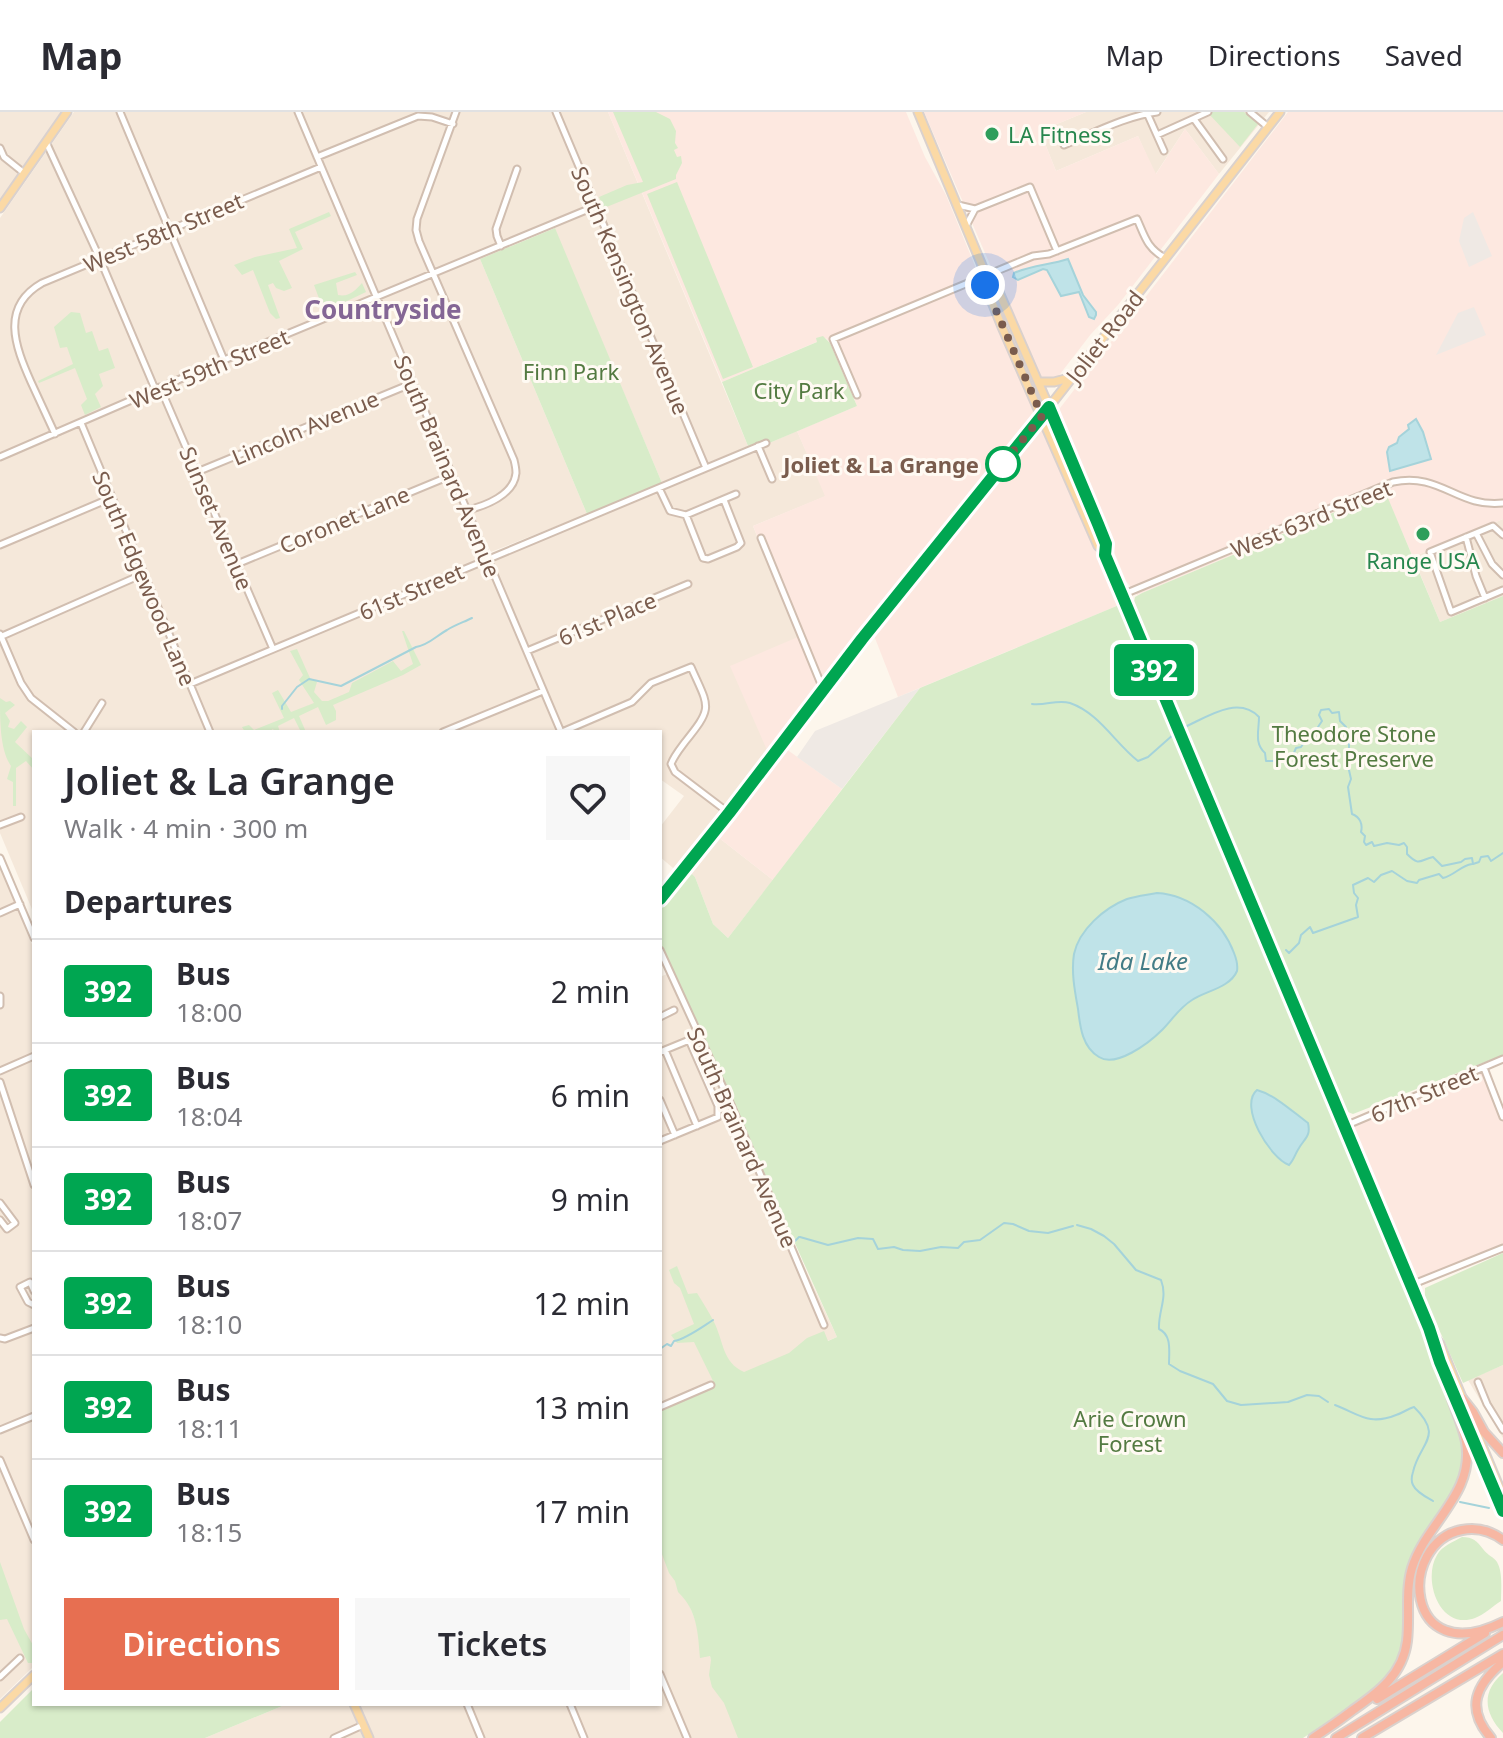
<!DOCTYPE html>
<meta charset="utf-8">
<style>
:root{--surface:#fff;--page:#f7f7f7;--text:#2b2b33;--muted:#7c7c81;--line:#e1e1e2;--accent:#e76f51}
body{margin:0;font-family:"Noto Sans",sans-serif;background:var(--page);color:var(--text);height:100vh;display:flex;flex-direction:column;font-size:30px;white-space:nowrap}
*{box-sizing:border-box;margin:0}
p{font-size:26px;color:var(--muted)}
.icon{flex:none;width:44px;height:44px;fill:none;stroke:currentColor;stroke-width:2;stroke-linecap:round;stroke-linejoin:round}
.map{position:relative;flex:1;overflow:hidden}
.drawer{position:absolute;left:32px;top:618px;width:630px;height:976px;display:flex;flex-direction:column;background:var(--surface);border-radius:0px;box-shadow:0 2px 6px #0004}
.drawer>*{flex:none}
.badge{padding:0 16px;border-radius:6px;font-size:28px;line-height:52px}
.you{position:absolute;width:40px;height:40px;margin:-20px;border:6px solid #fff;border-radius:50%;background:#1a73e8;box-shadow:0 0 0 12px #1a73e833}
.map>.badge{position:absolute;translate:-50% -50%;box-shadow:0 0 0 4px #fff}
h2{padding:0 32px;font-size:30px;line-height:72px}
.round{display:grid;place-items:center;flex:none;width:84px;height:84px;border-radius:0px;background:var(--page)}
.head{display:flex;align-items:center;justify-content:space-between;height:136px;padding:0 32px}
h1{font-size:38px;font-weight:600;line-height:60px}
.button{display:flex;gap:16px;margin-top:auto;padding:16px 32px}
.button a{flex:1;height:92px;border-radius:0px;background:var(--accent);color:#fff;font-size:32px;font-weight:600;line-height:92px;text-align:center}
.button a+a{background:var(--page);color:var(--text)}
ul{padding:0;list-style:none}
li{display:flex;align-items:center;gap:24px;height:104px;padding:0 32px;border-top:2px solid var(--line)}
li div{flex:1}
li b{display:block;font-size:30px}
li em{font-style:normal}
li .badge{min-width:88px;font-weight:700;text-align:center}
header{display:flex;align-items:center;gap:48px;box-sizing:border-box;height:112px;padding:0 40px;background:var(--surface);border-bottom:2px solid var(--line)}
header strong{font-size:38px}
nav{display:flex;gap:44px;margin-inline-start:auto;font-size:28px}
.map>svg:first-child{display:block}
.residential{fill:#f5e8da}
.commercial{fill:#fde8e0}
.industrial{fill:#efe9e4}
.green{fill:#d8ecc9}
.water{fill:#bfe3e8;stroke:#a5d3da;stroke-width:2}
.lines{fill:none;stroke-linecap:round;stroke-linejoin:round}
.stream{stroke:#a5d3da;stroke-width:2}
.minor-casing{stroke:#d1beb0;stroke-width:9}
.major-casing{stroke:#dad1cd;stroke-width:11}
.highway-casing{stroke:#dad1cd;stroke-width:12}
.minor{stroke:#fff;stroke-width:5}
.major{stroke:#fbd9a5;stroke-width:7}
.highway{stroke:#f7b7a3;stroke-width:8}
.line-casing{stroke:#fff;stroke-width:18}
.line{stroke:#00a651;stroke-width:12}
.walk{stroke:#7a5c4d;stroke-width:8;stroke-dasharray:0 14.4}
.leisure-dot{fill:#2e9e5b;stroke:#fffaf3;stroke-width:3}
.stop-dot{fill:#fff;stroke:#00a651;stroke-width:4}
.labels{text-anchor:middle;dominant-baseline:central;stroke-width:6;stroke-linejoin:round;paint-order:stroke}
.leisure-label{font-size:22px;fill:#27864d;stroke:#fffaf3;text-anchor:start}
.street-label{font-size:22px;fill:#7a5c4d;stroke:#fffaf3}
.park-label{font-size:22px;fill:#537a41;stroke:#fffaf3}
.stop-label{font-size:22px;font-weight:bold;fill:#7a5c4d;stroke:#fffaf3;text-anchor:end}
.water-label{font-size:24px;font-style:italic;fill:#437c86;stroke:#fffaf3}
.quarter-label{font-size:26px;font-weight:bold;fill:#846695;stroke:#fffaf3}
</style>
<header>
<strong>Map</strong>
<nav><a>Map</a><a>Directions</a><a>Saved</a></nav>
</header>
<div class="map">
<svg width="1503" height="1626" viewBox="0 0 1503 1626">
<rect width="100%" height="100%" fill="#fdf6ec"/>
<path class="residential" d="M 0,0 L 64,0 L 0,90 Z
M 74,0 L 295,0 L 558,620 L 34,620 L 34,802 L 0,721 L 0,106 Z
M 302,0 L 608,0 L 748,334 L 662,371 L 554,116 L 480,147 L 587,402 L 491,440 L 479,417 Z
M 1086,0 L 1269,0 L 1219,62 L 1185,17 L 1155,63 L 1138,24 L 1056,59 L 1040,19 Z
M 797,319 L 826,384 L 753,414 L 798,525 L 770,645 L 679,761 L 660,745 L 660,715 L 684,684 L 660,667 L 660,620 L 565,620 L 492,448 L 767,334 L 767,332 Z
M 1503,407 L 1503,484 L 1440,510 L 1413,445 Z
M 714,722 L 773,768 L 728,826 L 713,812 L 695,765 L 686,757 Z
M 0,755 L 34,837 L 34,1554 L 0,1587 Z
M 669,861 L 837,1225 L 660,1298 L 660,865 Z
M 1503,1253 L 1503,1326 L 1468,1268 Z
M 660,1421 L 743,1626 L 373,1626 L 359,1592 L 660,1592 Z
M 287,1592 L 349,1592 L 364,1626 L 205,1626 Z"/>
<path class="commercial" d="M 608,0 L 906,0 L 925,45 L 946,83 L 975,154 L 976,160 L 974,164 L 986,164 L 1043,301 L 770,645 L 730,554 L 798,525 L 753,414 L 825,384 L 797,319 L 857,294 L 830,231 L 826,226 L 722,270 Z
M 924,0 L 1086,0 L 1040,19 L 1056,59 L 1138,24 L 1156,62 L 1185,17 L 1219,62 L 1118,193 L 1091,222 L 1057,266 L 1049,269 L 1043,268 L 1027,238 Z
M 1288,0 L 1503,0 L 1503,407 L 1413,445 L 1384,379 L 1137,483 L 1126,469 L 1057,300 Z
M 1042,310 L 1119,493 L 898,585 L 873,521 Z
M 782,634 L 842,677 L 773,768 L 714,722 Z
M 1483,958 L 1503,1006 L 1503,1135 L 1411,1171 L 1348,1015 Z"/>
<path class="industrial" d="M 1473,100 L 1492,144 L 1469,155 L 1459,129 L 1464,106 Z
M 1474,195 L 1486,223 L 1436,243 L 1458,201 Z
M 920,576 L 842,677 L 797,645 L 815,619 Z"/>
<path class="green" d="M 613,0 L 656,0 L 670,7 L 676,19 L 675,31 L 678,36 L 674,38 L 677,45 L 681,44 L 682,51 L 676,63 L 676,67 L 604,96 L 599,85 L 627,73 L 643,70 Z
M 1210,0 L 1244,0 L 1258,12 L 1240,35 L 1208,1 Z
M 677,70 L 753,255 L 723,267 L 647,82 Z
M 329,100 L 331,104 L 295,120 L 303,137 L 279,149 L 292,176 L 284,179 L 276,176 L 273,171 L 268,173 L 280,206 L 276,207 L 270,201 L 253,158 L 242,163 L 234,153 L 255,145 L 297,136 L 289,117 Z
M 555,116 L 662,371 L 587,402 L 480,147 Z
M 355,160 L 357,163 L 336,171 L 338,183 C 349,185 355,179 362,171 L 366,180 L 324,200 L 314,173 Z
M 71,200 L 80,201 L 86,221 L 92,219 L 99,239 L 108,236 L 115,256 L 99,262 L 103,274 L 95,282 L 101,295 L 85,303 L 81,293 L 87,287 L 75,256 L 39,271 L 38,269 L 73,252 L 67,235 L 60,236 L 54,215 Z
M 823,224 L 830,231 L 857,294 L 767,332 L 765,328 L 748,334 L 722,270 L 817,230 L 816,226 Z
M 1385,379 L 1440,510 L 1503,484 L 1503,943 L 1353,1002 L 1348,1000 L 1344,995 L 1297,880 L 1266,811 L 1134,490 L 1135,485 L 1142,481 Z
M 1119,493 L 1407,1180 L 1453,1301 L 1462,1332 L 1461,1364 L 1454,1379 L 1417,1436 L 1407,1457 L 1402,1534 L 1398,1549 L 1392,1559 L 1374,1580 L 1303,1626 L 738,1626 L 724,1591 L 712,1575 L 709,1563 L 711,1548 L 710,1544 L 700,1546 C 698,1520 697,1498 678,1480 L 675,1469 L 669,1461 L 660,1437 L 660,1296 L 715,1273 L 694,1230 L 677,1231 L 671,1223 L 694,1212 L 680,1176 L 674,1171 L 669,1158 L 677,1154 L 688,1182 L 697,1181 C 703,1191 709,1200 714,1210 C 724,1230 722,1250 744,1260 L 789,1241 L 807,1226 L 824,1219 L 828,1229 L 837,1225 L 660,830 L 660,797 L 687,764 L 692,762 L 695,765 L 713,812 L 728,826 L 920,576 Z
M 402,519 L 404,519 L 421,553 L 403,563 L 333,593 L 336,599 L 336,608 L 326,613 L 318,595 L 299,604 L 306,620 L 301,620 L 294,606 L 278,614 L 280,620 L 275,620 L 273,617 L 268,620 L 245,620 L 242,615 L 249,613 L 254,618 L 284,606 L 272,581 L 278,578 L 291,600 L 314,591 L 299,568 L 303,563 L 290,539 L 297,537 L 310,566 L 317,570 L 314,580 L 322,589 L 328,589 L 349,580 L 352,571 L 393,549 L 401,559 L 413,552 Z
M 0,586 L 6,590 L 10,589 L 15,593 L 5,601 L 10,609 L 8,615 L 14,617 L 21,609 L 27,615 L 15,630 L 34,648 L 34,658 L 26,649 L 16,656 L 16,694 L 13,694 L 13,670 L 7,667 L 11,654 C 0,638 0,609 0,586 Z
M 1503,1141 L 1503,1253 L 1463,1271 L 1425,1186 L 1425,1176 Z
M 1462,1425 C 1473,1425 1477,1429 1483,1437 C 1487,1443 1494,1445 1497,1450 C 1503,1460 1501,1478 1501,1489 C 1493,1494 1484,1503 1475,1506 C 1440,1519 1422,1468 1437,1443 C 1442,1434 1453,1430 1462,1425 Z
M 0,1450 L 24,1517 L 34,1535 L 33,1551 L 28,1551 L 7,1507 L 0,1508 Z
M 1503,1561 L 1503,1621 C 1484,1601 1481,1580 1503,1561 Z
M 34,1576 L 34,1592 L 287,1592 L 205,1626 L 0,1626 L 0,1610 Z"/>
<path class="water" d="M 1068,147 L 1083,183 L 1096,200 L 1096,203 L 1094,207 L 1089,205 L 1079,180 L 1061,184 L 1047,158 L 1043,157 L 1018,168 L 1013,165 L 1014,161 C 1032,153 1050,153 1068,147 Z
M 1416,307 L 1423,320 L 1431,347 L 1390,359 L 1387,340 L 1389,335 L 1397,331 L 1399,325 L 1409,317 L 1408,313 Z
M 1157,781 C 1191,783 1222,809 1234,841 C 1236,846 1238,853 1237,859 C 1230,876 1205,879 1192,888 C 1179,896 1172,908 1162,918 C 1149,931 1116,956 1099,945 C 1082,935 1080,914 1078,897 C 1075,880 1071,860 1074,842 C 1079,818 1104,796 1127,787 C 1137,784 1147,783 1157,781 Z
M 1257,978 C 1275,983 1293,1000 1308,1011 C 1311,1024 1305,1026 1299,1036 C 1295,1042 1294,1048 1289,1053 C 1270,1046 1238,994 1257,978 Z"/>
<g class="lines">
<path class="stream" d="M 1032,592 C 1045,594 1057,587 1070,591 C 1099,601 1115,631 1138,649 L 1148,645 L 1174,622
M 282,597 L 282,594 L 297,575 L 309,567 L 341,574 L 416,535 C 429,533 436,524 447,518 C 455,513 464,510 472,506
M 1185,615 C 1207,605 1238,583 1259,605 C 1259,619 1254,631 1265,641 L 1266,649 L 1274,649 L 1293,643 L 1296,636 L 1301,635 L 1305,629 L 1312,624 L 1322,609 L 1319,603 L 1321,598 L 1329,597 L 1332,601 L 1339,600 L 1340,609 L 1346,615 L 1345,622 L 1349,629 L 1349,637 L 1346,645 L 1351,667 L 1348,675 L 1352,702 C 1360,705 1363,712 1361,720 L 1365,724 L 1364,730 L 1366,733 L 1372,730 L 1374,734 L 1387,731 L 1399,733 L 1404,731 L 1407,735 L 1407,742 C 1420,755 1419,748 1433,745 L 1442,754 L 1461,750 L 1465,747 L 1472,746 L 1473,752 L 1479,750 L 1481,745 L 1488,744 L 1491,749 L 1503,741
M 1286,838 L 1289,841 L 1299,831 L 1301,823 L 1310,815 L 1313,821 L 1358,805 L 1356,793 L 1358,786 L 1354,781 L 1353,773 L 1368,766 L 1374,770 L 1381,763 L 1392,759 L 1407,769 L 1417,771 L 1419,768 L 1439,762 L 1443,766 C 1455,763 1460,754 1472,752
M 1077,1113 L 1091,1117 L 1104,1124 L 1114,1132 L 1136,1158 L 1161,1168 C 1168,1186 1158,1199 1159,1217 C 1172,1223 1169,1239 1169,1252 L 1180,1259 L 1213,1272 L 1227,1289 L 1241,1293 L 1288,1290 L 1307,1283 L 1319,1284 L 1328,1290
M 800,1125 L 828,1133 L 858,1126 L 873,1127 L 878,1137 L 894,1135 L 903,1138 L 920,1139 L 941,1135 L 958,1136 L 964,1130 L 980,1128 L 1004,1111 L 1013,1112 L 1029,1119 L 1048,1121 L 1073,1114
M 793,1131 L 799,1125
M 660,1237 L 667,1232 L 671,1234 L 674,1229 C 686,1227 702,1215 713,1208
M 1335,1293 C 1359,1302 1369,1314 1396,1303 C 1403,1301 1407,1297 1414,1295 C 1445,1325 1419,1331 1413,1360 C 1412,1363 1411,1369 1413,1373 C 1416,1380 1426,1385 1433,1389
M 1460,1390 L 1489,1396"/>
<defs>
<path id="minor" d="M 120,0 L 224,248
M 298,0 L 561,620
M 456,0 L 417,107 L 416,118 L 419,129 L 514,348 C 515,352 516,357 516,361 C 514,383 485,394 467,398
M 556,0 L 706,356
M 1250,0 L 1268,15
M 1147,1 L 1164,39
M 1194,7 L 1223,47
M 1157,23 L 1208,0
M 46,30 L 100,147 L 155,277
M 1064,33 C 1094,21 1126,4 1157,0
M 0,36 L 4,45 L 24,61
M 317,45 L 418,4 L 432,5 L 453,12
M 958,93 L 975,97 L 1030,75 L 1057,139
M 966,114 L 975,97
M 501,134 L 497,124 L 496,117 L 517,57
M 160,275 L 273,537
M 857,283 L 833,227 L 1033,144 L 1049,142 L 1137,107 C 1145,125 1147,136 1165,146
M 81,311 L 210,620
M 55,322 C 47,305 39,287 31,270 C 15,234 0,195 42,171 L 321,55
M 758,334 L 772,367
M 0,345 L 224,248 L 596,94
M 197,360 L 413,271
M 659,376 L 670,399 L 686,403 L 736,382
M 686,403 L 703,446 L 708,447 L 737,435 L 741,431 L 724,388
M 1476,421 L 1492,452 L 1503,463
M 1503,423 L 1493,414 L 1430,440 L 1451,500 L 1503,478
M 1466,425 L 1476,464 L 1485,486
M 761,426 L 823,577
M 0,433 L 111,386
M 237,452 L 452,363
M 1122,483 L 1393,370 C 1441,360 1457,396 1503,391
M 0,522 L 21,571 L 31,586 L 74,620
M 0,525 L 143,462
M 527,539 L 688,472
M 190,572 L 766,331
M 84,620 L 102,591
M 443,620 L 543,579
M 562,620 L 632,590 L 651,571 L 691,555 C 709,596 714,594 685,630 C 679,638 674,644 671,652 L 675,660 L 729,701
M 0,713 L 21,705
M 0,746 L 34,826
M 0,801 L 20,792
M 660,838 L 732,995 L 824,1213
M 0,884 L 0,893
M 660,905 L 674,898
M 665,938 L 697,1014
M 660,940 L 699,924
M 1484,956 L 1503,1005
M 0,959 L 34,944
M 0,970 L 34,1073
M 660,988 L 675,1023
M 1345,1014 L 1503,947
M 660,1029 L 718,1005 L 718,994 L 689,928
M 0,1091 L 15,1111 L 7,1117 L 0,1108
M 1411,1173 L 1503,1136
M 34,1179 L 30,1170 L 20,1175 L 28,1190 L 34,1193
M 0,1226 L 5,1227 L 34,1216
M 1478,1270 L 1487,1292 L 1503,1318
M 660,1295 L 711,1273
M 0,1318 L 34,1304
M 0,1348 L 34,1428
M 660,1562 L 687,1626
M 0,1565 L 20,1546
M 467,1592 L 481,1626
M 570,1592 L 584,1626
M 334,1626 L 363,1613"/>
<path id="major" d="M 918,0 L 986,163 L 995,171 L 1077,359 L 1106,432 L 1104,439
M 0,96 L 67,0
M 988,166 L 985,173 L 1002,215 L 1098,434 L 1104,439 L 1429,1216 L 1433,1234 L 1447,1268
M 1039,270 L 1054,270 L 1069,266
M 660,787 L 729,701 L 862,527 L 1042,304 L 1280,0
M 1432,1221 L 1440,1232 L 1503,1384
M 1454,1283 L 1503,1399
M 354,1592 L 369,1626
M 0,1596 L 34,1563"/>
<path id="highway" d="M 1462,1286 L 1473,1300 L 1484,1320 L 1503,1341
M 1503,1428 C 1491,1419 1477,1415 1462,1418 C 1397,1430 1403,1560 1503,1510
M 1377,1587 L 1485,1521
M 1313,1626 C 1327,1617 1340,1608 1353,1598 C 1379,1580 1403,1562 1407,1529 C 1410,1505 1405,1479 1412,1456 C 1426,1411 1475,1382 1466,1330 C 1462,1308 1450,1289 1446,1266
M 1336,1626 L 1503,1523
M 1362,1626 L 1503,1542
M 1491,1626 C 1465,1596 1476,1573 1503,1550"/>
</defs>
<use href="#minor" class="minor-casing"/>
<use href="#major" class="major-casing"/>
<use href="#highway" class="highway-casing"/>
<use href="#minor" class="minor"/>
<use href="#major" class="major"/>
<use href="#highway" class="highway"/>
</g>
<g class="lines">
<defs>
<path id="line" d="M 660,787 L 729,701 L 862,527 L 1049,295 L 1098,412 L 1106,432 L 1105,443 L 1122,483 L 1429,1216 L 1440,1250 L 1503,1399"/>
</defs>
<use href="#line" class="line-casing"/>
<use href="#line" class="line"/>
<path class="walk" d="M 985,173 L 1042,304 L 1002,353 L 1003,352"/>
</g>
<g class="leisure-dot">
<circle cx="992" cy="22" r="8"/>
<circle cx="1423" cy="422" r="8"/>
</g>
<circle class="stop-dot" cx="1003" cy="352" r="16"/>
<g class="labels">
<g class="leisure-label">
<text x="1008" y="22">LA Fitness</text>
<text x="1423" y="448" text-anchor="middle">Range USA</text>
</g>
<g class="street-label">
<text transform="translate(163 120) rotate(-23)">West 58th Street</text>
<text transform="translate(631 178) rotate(67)">South Kensington Avenue</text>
<text transform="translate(1104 224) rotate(-52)">Joliet Road</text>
<text transform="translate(209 256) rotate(-23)">West 59th Street</text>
<text transform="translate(305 315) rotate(-23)">Lincoln Avenue</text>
<text transform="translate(448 354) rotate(67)">South Brainard Avenue</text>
<text transform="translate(217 406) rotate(67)">Sunset Avenue</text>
<text transform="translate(1311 406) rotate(-22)">West 63rd Street</text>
<text transform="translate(344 407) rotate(-23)">Coronet Lane</text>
<text transform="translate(145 466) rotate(67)">South Edgewood Lane</text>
<text transform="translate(411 479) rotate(-23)">61st Street</text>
<text transform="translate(607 506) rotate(-23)">61st Place</text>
<text transform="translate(1424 981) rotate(-23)">67th Street</text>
<text transform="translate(743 1025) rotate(66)">South Brainard Avenue</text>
</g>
<g class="park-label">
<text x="571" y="259">Finn Park</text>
<text x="799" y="278">City Park</text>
<text x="1354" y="621">Theodore Stone<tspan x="1354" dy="25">Forest Preserve</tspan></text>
<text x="1130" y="1306">Arie Crown<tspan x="1130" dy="25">Forest</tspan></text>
</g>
<g class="stop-label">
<text x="979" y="352">Joliet &amp; La Grange</text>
</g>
<g class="water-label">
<text x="1143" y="848">Ida Lake</text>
</g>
<g class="quarter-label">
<text x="383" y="197">Countryside</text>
</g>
</g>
</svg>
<div class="you" style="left:985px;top:173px"></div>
<b class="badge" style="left:1154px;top:558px;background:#00a651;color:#fff">392</b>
<section class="drawer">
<div class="head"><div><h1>Joliet &amp; La Grange</h1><p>Walk · 4 min · 300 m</p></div><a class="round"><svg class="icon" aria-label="heart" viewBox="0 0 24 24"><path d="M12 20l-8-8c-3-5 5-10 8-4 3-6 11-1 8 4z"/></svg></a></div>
<h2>Departures</h2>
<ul>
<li><span class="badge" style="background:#00a651;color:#fff">392</span><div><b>Bus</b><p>18:00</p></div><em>2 min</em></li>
<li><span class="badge" style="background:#00a651;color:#fff">392</span><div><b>Bus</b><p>18:04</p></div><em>6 min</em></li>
<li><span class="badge" style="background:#00a651;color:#fff">392</span><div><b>Bus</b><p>18:07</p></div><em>9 min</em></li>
<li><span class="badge" style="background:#00a651;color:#fff">392</span><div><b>Bus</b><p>18:10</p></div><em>12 min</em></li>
<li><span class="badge" style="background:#00a651;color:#fff">392</span><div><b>Bus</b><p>18:11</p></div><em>13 min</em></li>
<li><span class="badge" style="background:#00a651;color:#fff">392</span><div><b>Bus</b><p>18:15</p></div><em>17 min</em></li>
</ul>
<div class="button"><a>Directions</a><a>Tickets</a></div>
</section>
</div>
